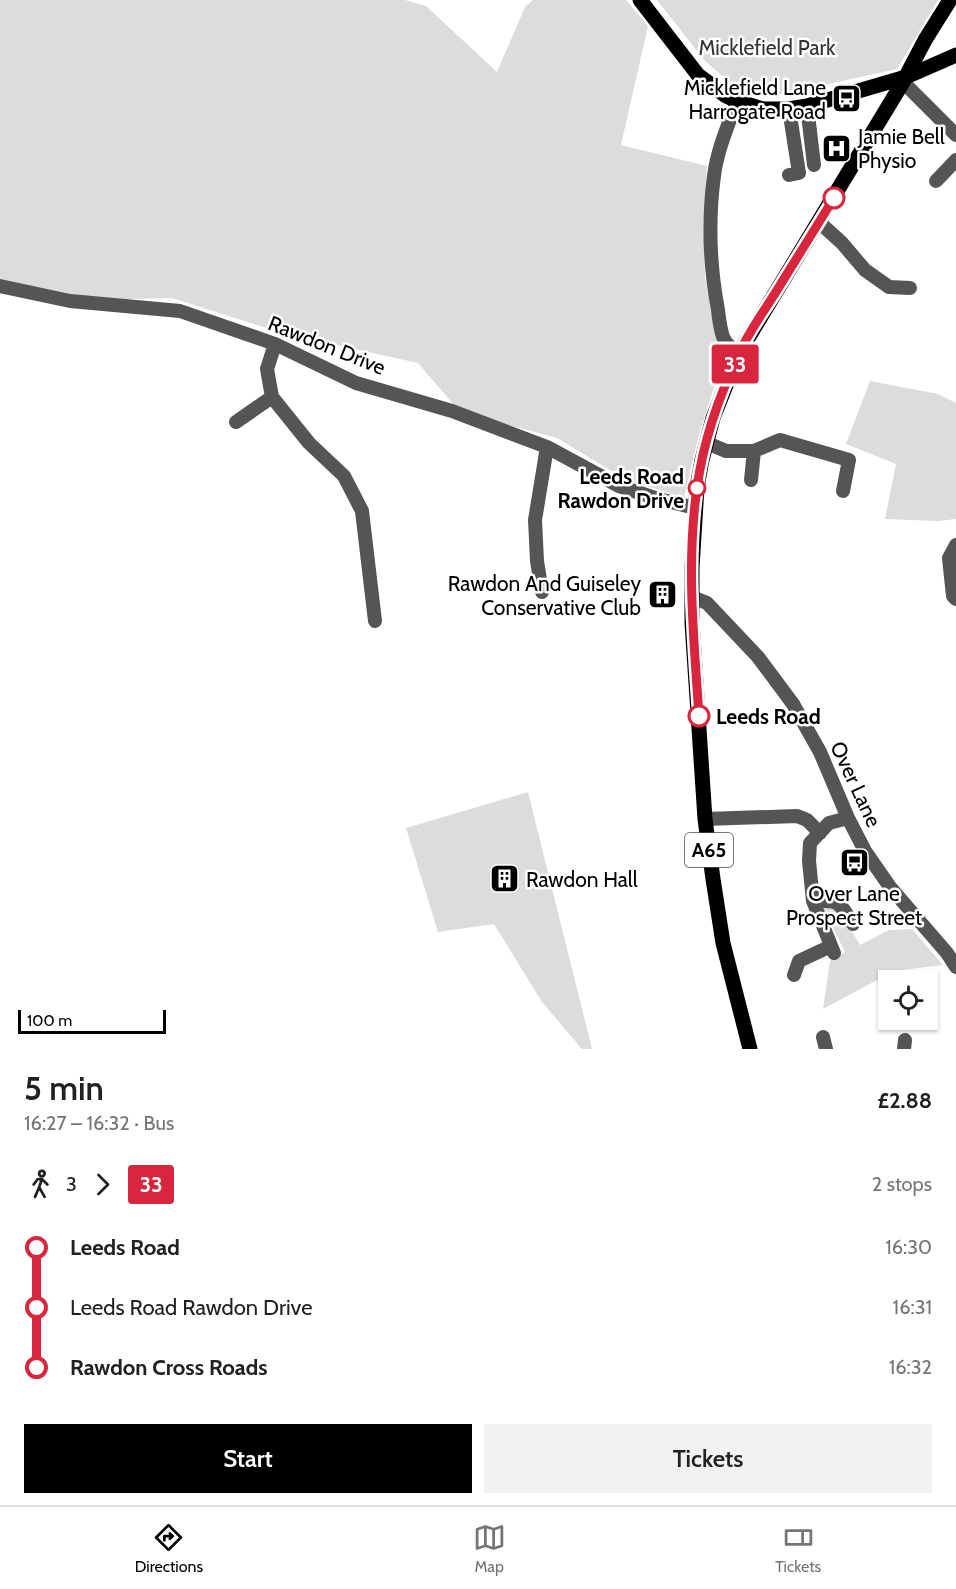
<!DOCTYPE html>
<meta charset="utf-8">
<style>
:root{--surface:#fff;--page:#f2f2f2;--text:#202124;--muted:#757577;--line:#e0e0e0;--accent:#000}
body{margin:0;font-family:Cabin,sans-serif;background:var(--page);color:var(--text);height:100vh;display:flex;flex-direction:column;font-size:22px;white-space:nowrap}
*{box-sizing:border-box;margin:0}
p{font-size:20px;color:var(--muted)}
.icon{flex:none;width:33px;height:33px;fill:none;stroke:currentColor;stroke-width:2;stroke-linecap:round;stroke-linejoin:round}
.map{position:relative;height:1049px;overflow:hidden}
.drawer{display:flex;flex-direction:column;background:var(--surface);flex:1}
.drawer>*{flex:none}
.badge{padding:0 12px;border-radius:4px;font-size:21px;line-height:39px}
.fabs{position:absolute;left:878px;top:970px;display:grid;gap:12px}
.fabs a{display:grid;place-items:center;width:60px;height:60px;border-radius:0px;background:var(--surface);box-shadow:0 2px 4px #0004;font-size:30px}
.scale{position:absolute;left:18px;bottom:15px;width:148px;box-sizing:border-box;padding-left:6px;border:3px solid #000;border-top:0;font-size:16px;line-height:21px;white-space:nowrap;color:#000;-webkit-text-stroke:4px #fff;paint-order:stroke}
.map>.badge{position:absolute;translate:-50% -50%;box-shadow:0 0 0 3px #fff}
.legs{display:flex;align-items:center;gap:9px;height:66px;padding:0 24px;font-size:20px}
.legs p{margin-inline-start:auto}
.headline{display:flex;align-items:center;justify-content:space-between;height:102px;padding:0 24px}
h1{font-size:33px;font-weight:600;line-height:45px}
.cta{display:flex;gap:12px;margin-top:auto;padding:12px 24px}
.cta a{flex:1;height:69px;border-radius:0px;background:var(--accent);color:#fff;font-size:24px;font-weight:600;line-height:69px;text-align:center}
.cta a+a{background:var(--page);color:var(--text)}
ul{padding:0 24px;list-style:none}
li{display:flex;align-items:center;gap:21px;height:60px;font-size:22px}
li i{display:grid;place-items:center;width:9px;height:100%;margin:0 8px;background:currentColor}
li i::after{content:'';width:15px;height:15px;margin:-8px;border:4px solid;border-radius:50%;background:var(--surface)}
li p{margin-inline-start:auto}
li:first-child i{background:linear-gradient(#0000 50%,currentColor 0)}
li:last-child i{background:linear-gradient(currentColor 50%,#0000 0)}
.menu{display:flex;justify-content:space-around;align-items:center;height:84px;border-top:2px solid var(--line);background:var(--surface);font-size:16px;color:var(--muted)}
.menu a{display:grid;justify-items:center;gap:3px}
.menu .on{color:var(--accent)}
.map>svg:first-child{display:block}
.green{fill:#dcdcdc}
.lines{fill:none;stroke-linecap:round;stroke-linejoin:round}
.minor{stroke:#555;stroke-width:14}
.major{stroke:#000;stroke-width:15}
.line-1-casing{stroke:#fff;stroke-width:14}
.line-1{stroke:#d7263d;stroke-width:9}
.stop-1-dot{fill:#fff;stroke:#d7263d;stroke-width:3}
.labels{text-anchor:middle;dominant-baseline:central;stroke-width:5;stroke-linejoin:round;paint-order:stroke}
.shield{fill:#fff;stroke:#4c4c4c;stroke-width:1.5}
.shield-label{font-size:20px;font-weight:bold;fill:#000}
.park-label{font-size:21px;fill:#333;stroke:#fff}
.poi-label{font-size:21px;fill:#000;stroke:#fff;text-anchor:end}
.street-label{font-size:21px;fill:#000;stroke:#fff}
.stop-label{font-size:21px;font-weight:bold;fill:#000;stroke:#fff;text-anchor:end}
</style>
<div class="map">
<svg width="956" height="1049" viewBox="0 0 956 1049">
<rect width="100%" height="100%" fill="#fff"/>
<path class="green" d="M 0,0 L 405,0 L 426,6 L 497,72 L 525,7 L 533,0 L 626,0 L 648,26 L 621,145 L 707,166 L 703,222 L 705,277 L 721,365 L 698,438 L 684,498 L 623,478 L 557,438 L 460,412 L 418,363 L 282,333 L 172,298 L 81,300 L 0,281 Z
M 657,0 L 938,0 L 897,69 L 783,94 L 742,93 L 705,61 Z
M 870,381 L 938,394 L 956,403 L 956,519 L 938,521 L 885,519 L 896,464 L 846,444 Z
M 528,792 L 592,1049 L 582,1049 L 542,1002 L 494,924 L 438,932 L 406,828 Z
M 826,905 L 841,912 L 860,945 L 889,930 L 912,929 L 943,965 L 894,971 L 823,1009 L 830,961 L 845,952 L 823,908 Z"/>
<g class="lines">
<path class="minor" d="M 903,82 L 956,135
M 737,101 C 728,125 717,151 714,176 C 708,220 710,267 718,310 C 719,318 720,328 723,337 C 726,344 732,349 739,353
M 807,106 L 814,165
M 789,175 L 799,173 L 789,109
M 936,181 L 956,160
M 819,222 L 842,243 L 865,270 L 889,287 L 910,288
M 0,286 L 70,301 L 180,311 L 275,344 L 356,383 L 452,411 L 547,447 L 619,486 L 655,498 L 695,508
M 275,344 L 267,369 L 272,397 L 309,443 L 344,476 L 362,511 L 375,621
M 236,422 L 272,397
M 707,443 L 726,451 L 754,451 L 780,440 L 849,460 L 843,491
M 751,480 L 754,451
M 956,545 L 949,558 L 953,596 L 956,599
M 542,592 L 537,561 L 535,520 L 547,447
M 692,597 L 707,603 L 758,657 L 793,704 L 820,752 L 848,818 L 865,851 L 890,887 L 947,953 L 956,967
M 705,819 L 797,816 L 807,820 L 820,833
M 813,901 C 840,900 839,902 853,924
M 834,953 L 813,901 L 809,861 L 810,843 L 829,823 L 848,818
M 794,975 L 799,961 L 831,946
M 823,1037 L 826,1049
M 904,1049 L 905,1040"/>
<path class="major" d="M 640,0 L 698,75 L 726,96 L 737,101 L 763,109 L 789,109 L 807,106 L 906,77 L 956,55
M 750,1049 L 723,943 L 713,879 L 705,819 L 692,623 L 692,568 L 697,487 L 702,460 L 713,418 L 739,353 L 903,82 L 925,40 L 950,0"/>
</g>
<g class="lines">
<defs>
<path id="line-1" d="M 699,716 C 694,640 686,564 697,488 C 703,442 719,396 739,354 C 748,333 762,314 774,295 C 794,263 814,230 834,198"/>
</defs>
<use href="#line-1" class="line-1-casing"/>
<use href="#line-1" class="line-1"/>
</g>
<defs>
<symbol id="bus-square" viewBox="-11 -11 22 22"><rect x="-9" y="-9" width="18" height="18" rx="4" fill="#000" stroke="#fff"/><path d="M-5-6H5V4H4V6H2V4H-2V6H-4V4H-5ZM-3.5-4V0h7V-4ZM-3.5 1.2v1.5H-2V1.2ZM2 1.2v1.5H3.5V1.2Z" fill="#fff"/></symbol>
<symbol id="hospital-square" viewBox="-11 -11 22 22"><rect x="-9" y="-9" width="18" height="18" rx="4" fill="#000" stroke="#fff"/><path d="M-5-5h3v3.5h4V-5h3V5h-3V1.5h-4V5h-3Z" fill="#fff"/></symbol>
<symbol id="building-square" viewBox="-11 -11 22 22"><rect x="-9" y="-9" width="18" height="18" rx="4" fill="#000" stroke="#fff"/><path d="M-4-6H4V6H1V3H-1V6H-4ZM-2.5-4.3h1.7v1.8h-1.7ZM.8-4.3h1.7v1.8H.8ZM-2.5-1h1.7V.8h-1.7ZM.8-1h1.7V.8H.8Z" fill="#fff"/></symbol>
</defs>
<g fill-rule="evenodd">
<use href="#bus-square" x="830" y="82" width="33" height="33"/>
<use href="#hospital-square" x="820" y="132" width="33" height="33"/>
<use href="#building-square" x="646" y="578" width="33" height="33"/>
<use href="#bus-square" x="838" y="846" width="33" height="33"/>
<use href="#building-square" x="488" y="862" width="33" height="33"/>
</g>
<g class="stop-1-dot">
<circle cx="834" cy="198" r="10"/>
<circle cx="697" cy="488" r="8"/>
<circle cx="699" cy="716" r="10"/>
</g>
<g class="labels">
<rect class="shield" x="685" y="833" width="48" height="34" rx="4.5"/>
<g class="shield-label">
<text x="709" y="850">A65</text>
</g>
<g class="park-label">
<text x="767" y="47">Micklefield Park</text>
</g>
<g class="poi-label">
<text x="826" y="87">Micklefield Lane<tspan x="826" dy="24">Harrogate Road</tspan></text>
<text x="858" y="136" text-anchor="start">Jamie Bell<tspan x="858" dy="24">Physio</tspan></text>
<text x="641" y="583">Rawdon And Guiseley<tspan x="641" dy="24">Conservative Club</tspan></text>
<text x="526" y="879" text-anchor="start">Rawdon Hall</text>
<text x="854" y="893" text-anchor="middle">Over Lane<tspan x="854" dy="24">Prospect Street</tspan></text>
</g>
<g class="street-label">
<text transform="translate(327 345) rotate(22)">Rawdon Drive</text>
<text transform="translate(856 784) rotate(65)">Over Lane</text>
</g>
<g class="stop-label">
<text x="684" y="476">Leeds Road<tspan x="684" dy="24">Rawdon Drive</tspan></text>
<text x="716" y="716" text-anchor="start">Leeds Road</text>
</g>
</g>
</svg>
<div class="fabs">
<a><svg class="icon" aria-label="locate" viewBox="0 0 24 24"><circle cx="12" cy="12" r="6"/><path d="M12 2v4M12 18v4M2 12h4M18 12h4"/></svg></a>
</div>
<div class="scale">100 m</div>
<b class="badge" style="left:735px;top:364px;background:#d7263d;color:#fff">33</b>
</div>
<section class="drawer">
<div class="headline"><div><h1>5 min</h1><p>16:27 – 16:32 · Bus</p></div><b>£2.88</b></div>
<div class="legs"><svg class="icon" aria-label="walk" viewBox="0 0 24 24"><circle cx="13" cy="4" r="2"/><path d="M13 8l-2 6 4 7M11 14l-3 7M7 12l3-4h3l4 4"/></svg>3<svg class="icon" aria-label="forward" viewBox="0 0 24 24"><path d="M9 5l7 7-7 7"/></svg><b class="badge" style="background:#d7263d;color:#fff">33</b><p>2 stops</p></div>
<ul>
<li><i style="color:#d7263d"></i><b>Leeds Road</b><p>16:30</p></li>
<li><i style="color:#d7263d"></i><span>Leeds Road Rawdon Drive</span><p>16:31</p></li>
<li><i style="color:#d7263d"></i><b>Rawdon Cross Roads</b><p>16:32</p></li>
</ul>
<div class="cta"><a>Start</a><a>Tickets</a></div>
</section>
<nav class="menu">
<a class="on"><svg class="icon" aria-label="directions" viewBox="0 0 24 24"><path d="M12 3l9 9-9 9-9-9zM9 14v-3h6M13 9l2 2-2 2"/></svg>Directions</a>
<a><svg class="icon" aria-label="map" viewBox="0 0 24 24"><path d="M3 6l6-2 6 2 6-2v14l-6 2-6-2-6 2zM9 4v14M15 6v14"/></svg>Map</a>
<a><svg class="icon" aria-label="tickets" viewBox="0 0 24 24"><path d="M3 7h18v10H3zM15 7v10"/></svg>Tickets</a>
</nav>
